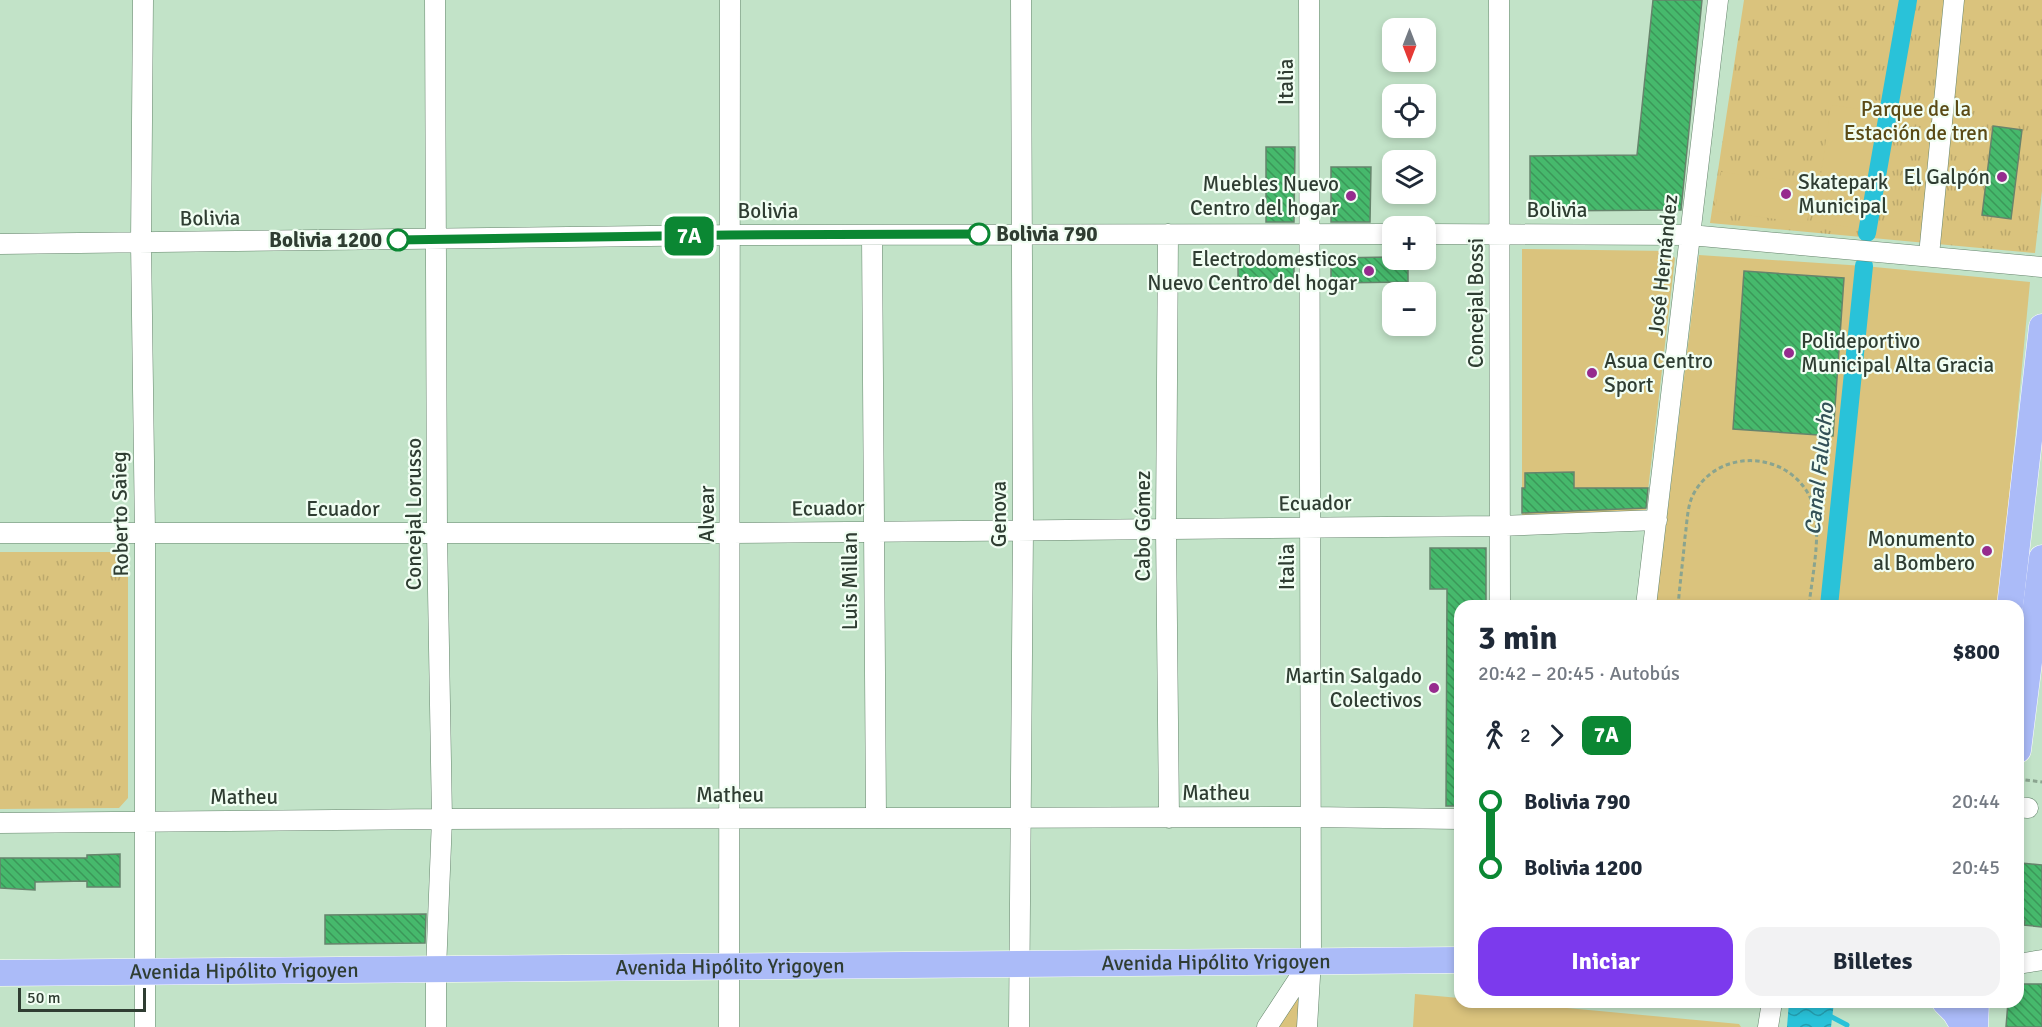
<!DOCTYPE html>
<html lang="es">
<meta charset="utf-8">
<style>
:root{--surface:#fff;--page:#f2f2f3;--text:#1f2937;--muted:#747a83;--accent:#7c3aed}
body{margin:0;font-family:Signika,sans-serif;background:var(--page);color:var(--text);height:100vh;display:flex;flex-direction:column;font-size:22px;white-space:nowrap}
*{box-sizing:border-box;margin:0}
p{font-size:20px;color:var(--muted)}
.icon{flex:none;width:33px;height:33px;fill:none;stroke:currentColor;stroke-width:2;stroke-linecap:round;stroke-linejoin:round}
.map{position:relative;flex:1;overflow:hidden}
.details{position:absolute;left:1454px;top:600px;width:570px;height:408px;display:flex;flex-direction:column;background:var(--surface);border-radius:18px;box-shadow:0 3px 9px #0003}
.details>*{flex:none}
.badge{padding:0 12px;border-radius:9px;font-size:21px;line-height:39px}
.needle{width:39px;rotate:180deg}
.buttons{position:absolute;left:1382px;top:18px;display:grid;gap:12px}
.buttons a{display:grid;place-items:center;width:54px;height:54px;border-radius:12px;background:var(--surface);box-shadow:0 3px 9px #0003;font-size:30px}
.scale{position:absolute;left:18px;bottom:15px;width:128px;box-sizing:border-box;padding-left:6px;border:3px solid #2f3d32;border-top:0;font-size:16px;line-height:21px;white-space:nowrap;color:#2f3d32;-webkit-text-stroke:4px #f1fef3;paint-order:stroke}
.map>.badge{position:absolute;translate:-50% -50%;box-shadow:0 0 0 3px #fff}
.legs{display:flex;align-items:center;gap:9px;height:66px;padding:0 24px;font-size:20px}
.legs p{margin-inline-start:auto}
.summary{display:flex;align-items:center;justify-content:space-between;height:102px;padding:0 24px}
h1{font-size:33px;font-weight:800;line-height:45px}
.primary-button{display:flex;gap:12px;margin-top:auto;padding:12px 24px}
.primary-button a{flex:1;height:69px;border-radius:18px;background:var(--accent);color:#fff;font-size:24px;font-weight:800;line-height:69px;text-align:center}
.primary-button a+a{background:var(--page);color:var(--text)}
ul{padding:0 24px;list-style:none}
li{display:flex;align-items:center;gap:21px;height:66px;font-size:22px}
li i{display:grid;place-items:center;width:9px;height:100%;margin:0 8px;background:currentColor}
li i::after{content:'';width:15px;height:15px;margin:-8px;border:4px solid;border-radius:50%;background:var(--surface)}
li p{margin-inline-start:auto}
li:first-child i{background:linear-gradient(#0000 50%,currentColor 0)}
li:last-child i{background:linear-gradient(currentColor 50%,#0000 0)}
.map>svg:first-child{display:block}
.grass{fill:url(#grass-tufts)}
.park{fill:#dac37d}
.water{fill:url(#water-waves)}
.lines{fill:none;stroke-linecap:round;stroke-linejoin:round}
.stream{stroke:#29c2d9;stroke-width:5}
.canal{stroke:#29c2d9;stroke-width:18}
.building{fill:url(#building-back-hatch);stroke:#66846c;stroke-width:1.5}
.minor-casing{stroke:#65846c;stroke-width:21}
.major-casing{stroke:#fff;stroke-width:27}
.path{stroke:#8aa48f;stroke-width:3;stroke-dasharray:4.5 3;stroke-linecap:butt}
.minor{stroke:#fff;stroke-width:20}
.major{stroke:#abbbf8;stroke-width:26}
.line-1-casing{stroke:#fff;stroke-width:14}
.line-1{stroke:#0b8733;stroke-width:9}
.poi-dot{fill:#962c8e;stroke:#f1fef3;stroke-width:2}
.stop-1-dot{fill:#fff;stroke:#0b8733;stroke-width:3}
.labels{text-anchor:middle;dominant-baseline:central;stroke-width:4.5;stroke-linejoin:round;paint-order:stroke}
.street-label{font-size:21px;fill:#2f3d32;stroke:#f1fef3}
.park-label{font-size:21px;fill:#5b4a15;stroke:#f1fef3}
.poi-label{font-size:21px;fill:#2f3d32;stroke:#f1fef3;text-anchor:end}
.stop-label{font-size:21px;font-weight:bold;fill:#2f3d32;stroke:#f1fef3;text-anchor:start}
.water-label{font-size:22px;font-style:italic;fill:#335157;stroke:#f1fef3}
</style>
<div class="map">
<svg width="2042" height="1027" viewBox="0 0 2042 1027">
<defs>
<pattern id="grass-tufts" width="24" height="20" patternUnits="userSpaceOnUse" patternTransform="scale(1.5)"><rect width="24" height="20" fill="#dac37d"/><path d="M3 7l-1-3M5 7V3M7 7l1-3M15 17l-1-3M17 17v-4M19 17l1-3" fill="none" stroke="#bba86c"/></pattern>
<pattern id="water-waves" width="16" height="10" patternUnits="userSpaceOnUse" patternTransform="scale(1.5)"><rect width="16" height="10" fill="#29c2d9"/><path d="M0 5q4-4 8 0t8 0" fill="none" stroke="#249fb1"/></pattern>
<pattern id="building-back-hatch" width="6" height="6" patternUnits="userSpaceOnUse" patternTransform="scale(1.5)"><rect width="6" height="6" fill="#46b96c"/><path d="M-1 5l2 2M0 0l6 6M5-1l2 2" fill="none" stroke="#3b9859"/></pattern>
</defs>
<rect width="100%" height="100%" fill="#c2e3c8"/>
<path class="grass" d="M 1744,0 L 2042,0 L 2042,191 L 2035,253 L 1710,223 Z
M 0,552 L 118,552 L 128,562 L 128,798 L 119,808 L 0,809 Z"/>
<path class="park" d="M 1831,105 L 1880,112 L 1863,229 L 1814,222 Z
M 1721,172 L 1813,184 L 1807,223 L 1715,211 Z
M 1522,249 L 1667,251 L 1675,258 L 1645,516 L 1522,516 Z
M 1699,255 L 1864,266 L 2030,282 L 2009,502 L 1997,606 L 1656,606 Z
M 1309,976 L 1307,1027 L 1271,1027 Z
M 1415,994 L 1459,998 L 1460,1002 L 1503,1002 L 1739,1024 L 1741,1027 L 1413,1027 Z"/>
<path class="water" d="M 1789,1002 L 1834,1002 L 1831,1027 L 1787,1027 Z"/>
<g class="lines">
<path class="stream" d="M 1828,1015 L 1847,1025"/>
<path class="canal" d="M 1867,233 L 1908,0
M 1829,606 L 1864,266"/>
</g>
<path class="building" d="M 1653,0 L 1702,0 L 1681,210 L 1530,211 L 1530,156 L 1637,155 Z
M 1993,126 L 2022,130 L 2011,219 L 1982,215 Z
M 1266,147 L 1295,147 L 1294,222 L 1266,222 Z
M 1331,167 L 1371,167 L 1370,222 L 1331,222 Z
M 1238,256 L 1294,257 L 1294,283 L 1238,282 Z
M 1392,257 L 1392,260 L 1408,260 L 1408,282 L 1331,283 L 1331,258 Z
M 1744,271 L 1844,278 L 1833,436 L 1733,429 Z
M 1574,472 L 1574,488 L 1648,488 L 1646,508 L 1522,513 L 1522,488 L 1525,488 L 1525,473 Z
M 1430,548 L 1486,548 L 1486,606 L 1460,606 L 1460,806 L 1446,806 L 1447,589 L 1430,589 Z
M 120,854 L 120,887 L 87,887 L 87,881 L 35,882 L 35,890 L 0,888 L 0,858 L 87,858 L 87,855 Z
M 2021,863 L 2042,865 L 2042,927 L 2024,925 L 2025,921 L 2018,920 L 2020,894 L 2018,893 Z
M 426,914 L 425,943 L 325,944 L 325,915 Z
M 2018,984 L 2042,984 L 2042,1027 L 2006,1027 L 2008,1002 L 2018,1002 Z"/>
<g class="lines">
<defs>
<path id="minor" d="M 143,0 L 141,243 L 145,533 L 145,1027
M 435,0 L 437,533 L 442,819 L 436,970 L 436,1027
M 1499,0 L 1500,606
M 1168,234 L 1166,529 L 1169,818
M 1425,234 L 1690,235 L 2042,267
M 872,235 L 876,818
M 0,244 L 729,235 L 1392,234
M 1929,255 L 1954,0
M 0,533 L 731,533 L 1499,526 L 1657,520
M 1646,606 L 1718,0
M 2018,807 L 2028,808
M 0,823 L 442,819 L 1310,817 L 1460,819
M 2018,964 L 2042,960
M 729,1027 L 730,0
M 1019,1027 L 1023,530 L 1021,0
M 1267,1027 L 1309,963
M 1307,1027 L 1311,960 L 1309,0
M 1768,1027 L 1772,1002"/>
<g id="major">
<path d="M 2010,606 L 2042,327"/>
<path d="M 2018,750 L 2042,558"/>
<path id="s1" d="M 0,973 L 1460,960"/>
<path d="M 1945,1002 L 1955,1012 L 1964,1027"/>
<path d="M 1975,1027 L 1976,1002"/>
</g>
</defs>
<use href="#minor" class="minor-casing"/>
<use href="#major" class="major-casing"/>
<path class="path" d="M 1678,606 C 1680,583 1683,560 1685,537 C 1687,524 1687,509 1692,497 C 1715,448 1786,449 1810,497 C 1824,525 1812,575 1809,606
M 2018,779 L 2042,782"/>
<use href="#minor" class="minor"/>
<use href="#major" class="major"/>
</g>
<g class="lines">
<defs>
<path id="line-1" d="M 398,240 L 729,235 L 979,234"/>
</defs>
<use href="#line-1" class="line-1-casing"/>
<use href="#line-1" class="line-1"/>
</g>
<g class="poi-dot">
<circle cx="2002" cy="177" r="6"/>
<circle cx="1786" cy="194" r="6"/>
<circle cx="1351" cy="196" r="6"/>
<circle cx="1369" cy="271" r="6"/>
<circle cx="1789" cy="353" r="6"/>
<circle cx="1592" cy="373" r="6"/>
<circle cx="1987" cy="551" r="6"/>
<circle cx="1434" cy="688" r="6"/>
</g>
<g class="stop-1-dot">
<circle cx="979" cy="234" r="10"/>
<circle cx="398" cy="240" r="10"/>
</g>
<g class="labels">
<g class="street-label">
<text transform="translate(1286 82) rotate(-90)">Italia</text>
<text x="1557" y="210">Bolivia</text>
<text x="768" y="211">Bolivia</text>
<text transform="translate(210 218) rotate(-1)">Bolivia</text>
<text transform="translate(1663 265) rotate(-84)">José Hernández</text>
<text transform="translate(1476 303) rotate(-90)">Concejal Bossi</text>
<text transform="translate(1315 503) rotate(-1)">Ecuador</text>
<text transform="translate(828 508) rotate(-1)">Ecuador</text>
<text x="343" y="509">Ecuador</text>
<text transform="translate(120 514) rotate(-91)">Roberto Saieg</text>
<text transform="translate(414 514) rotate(-90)">Concejal Lorusso</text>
<text transform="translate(707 514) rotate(-90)">Alvear</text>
<text transform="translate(999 514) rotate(-90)">Genova</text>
<text transform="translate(1143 526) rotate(-90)">Cabo Gómez</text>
<text transform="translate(1287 567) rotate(-90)">Italia</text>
<text transform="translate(850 581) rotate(-90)">Luis Millan</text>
<text x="1216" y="793">Matheu</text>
<text x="730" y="795">Matheu</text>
<text x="244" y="797">Matheu</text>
<text stroke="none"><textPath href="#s1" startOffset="1216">Avenida Hipólito Yrigoyen</textPath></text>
<text stroke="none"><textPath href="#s1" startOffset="730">Avenida Hipólito Yrigoyen</textPath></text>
<text stroke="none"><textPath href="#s1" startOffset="244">Avenida Hipólito Yrigoyen</textPath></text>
</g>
<g class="park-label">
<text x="1916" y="109">Parque de la<tspan x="1916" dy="24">Estación de tren</tspan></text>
</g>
<g class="poi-label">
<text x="1990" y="177">El Galpón</text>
<text x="1798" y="182" text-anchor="start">Skatepark<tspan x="1798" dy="24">Municipal</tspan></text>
<text x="1339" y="184">Muebles Nuevo<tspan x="1339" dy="24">Centro del hogar</tspan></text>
<text x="1357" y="259">Electrodomesticos<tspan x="1357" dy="24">Nuevo Centro del hogar</tspan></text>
<text x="1801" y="341" text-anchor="start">Polideportivo<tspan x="1801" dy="24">Municipal Alta Gracia</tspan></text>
<text x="1604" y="361" text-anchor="start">Asua Centro<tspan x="1604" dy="24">Sport</tspan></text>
<text x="1975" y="539">Monumento<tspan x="1975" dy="24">al Bombero</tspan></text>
<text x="1422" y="676">Martin Salgado<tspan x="1422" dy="24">Colectivos</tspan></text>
</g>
<g class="stop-label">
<text x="996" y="234">Bolivia 790</text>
<text x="382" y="240" text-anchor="end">Bolivia 1200</text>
</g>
<g class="water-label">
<text transform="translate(1819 469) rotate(-84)">Canal Falucho</text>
</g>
</g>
</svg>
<div class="buttons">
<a><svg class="needle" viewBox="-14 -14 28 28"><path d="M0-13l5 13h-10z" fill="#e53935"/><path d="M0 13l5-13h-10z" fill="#747a83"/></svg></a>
<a><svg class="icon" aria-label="locate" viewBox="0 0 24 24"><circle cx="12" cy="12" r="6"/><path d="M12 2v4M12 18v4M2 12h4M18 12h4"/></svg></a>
<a><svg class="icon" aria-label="layers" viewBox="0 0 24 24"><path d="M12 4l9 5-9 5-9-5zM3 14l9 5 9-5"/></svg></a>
<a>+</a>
<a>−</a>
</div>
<div class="scale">50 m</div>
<b class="badge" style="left:689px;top:236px;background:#0b8733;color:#fff">7A</b>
<section class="details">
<div class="summary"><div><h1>3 min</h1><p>20:42 – 20:45 · Autobús</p></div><b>$800</b></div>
<div class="legs"><svg class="icon" aria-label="walk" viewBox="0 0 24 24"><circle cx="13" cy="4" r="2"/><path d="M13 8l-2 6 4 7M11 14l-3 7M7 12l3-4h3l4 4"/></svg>2<svg class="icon" aria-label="forward" viewBox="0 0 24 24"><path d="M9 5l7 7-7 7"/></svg><b class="badge" style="background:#0b8733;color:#fff">7A</b></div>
<ul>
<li><i style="color:#0b8733"></i><b>Bolivia 790</b><p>20:44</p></li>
<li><i style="color:#0b8733"></i><b>Bolivia 1200</b><p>20:45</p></li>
</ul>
<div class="primary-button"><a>Iniciar</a><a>Billetes</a></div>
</section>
</div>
